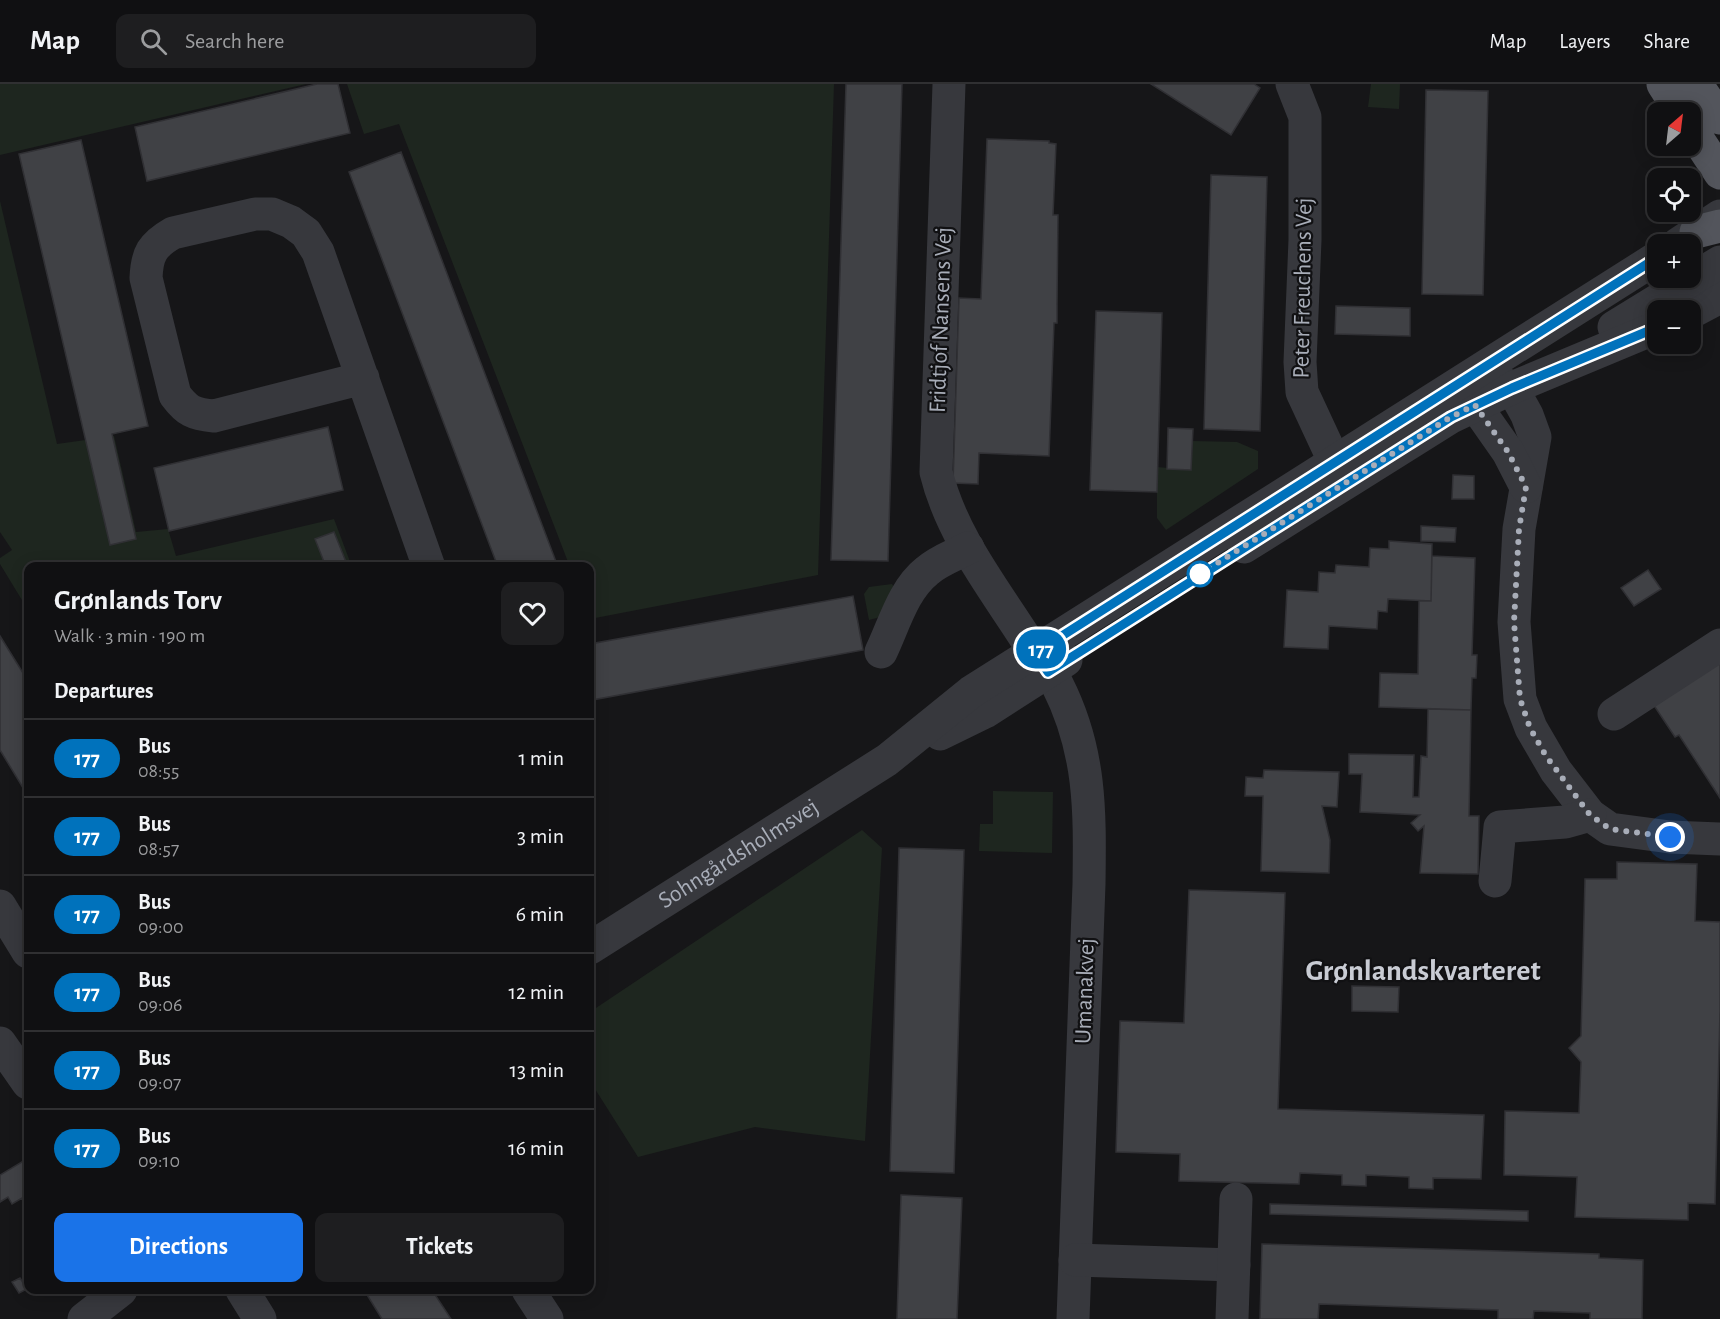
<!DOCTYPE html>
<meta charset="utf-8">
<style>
:root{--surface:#101012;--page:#1e1e20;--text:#f1f3f6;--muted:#9c9d9f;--line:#303032;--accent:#1a73e8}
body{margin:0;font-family:"Alegreya Sans",sans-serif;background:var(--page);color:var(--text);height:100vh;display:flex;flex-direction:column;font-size:22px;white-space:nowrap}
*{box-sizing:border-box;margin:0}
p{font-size:20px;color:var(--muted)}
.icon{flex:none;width:33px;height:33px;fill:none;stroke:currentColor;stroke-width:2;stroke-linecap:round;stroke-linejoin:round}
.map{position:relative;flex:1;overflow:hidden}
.drawer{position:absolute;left:24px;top:478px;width:570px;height:732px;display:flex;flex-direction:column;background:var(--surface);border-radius:12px;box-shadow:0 3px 15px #0003,0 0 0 2px var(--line)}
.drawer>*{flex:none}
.badge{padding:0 12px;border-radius:20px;font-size:21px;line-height:39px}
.needle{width:39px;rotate:28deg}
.controls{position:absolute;left:1647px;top:18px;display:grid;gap:12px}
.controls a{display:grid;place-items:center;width:54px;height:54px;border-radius:12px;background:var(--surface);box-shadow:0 3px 15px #0003,0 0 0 2px var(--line);font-size:30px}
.you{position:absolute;width:30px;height:30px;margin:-15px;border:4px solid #fff;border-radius:50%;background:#1a73e8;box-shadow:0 0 0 9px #1a73e833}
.map>.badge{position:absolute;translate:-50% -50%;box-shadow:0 0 0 3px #fff}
h2{padding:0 30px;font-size:22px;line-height:54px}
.round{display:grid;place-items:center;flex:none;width:63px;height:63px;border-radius:12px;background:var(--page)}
.head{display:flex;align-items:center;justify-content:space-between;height:102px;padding:0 30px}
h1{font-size:28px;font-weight:700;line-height:45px}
.action{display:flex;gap:12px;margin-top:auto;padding:12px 30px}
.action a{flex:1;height:69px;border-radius:12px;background:var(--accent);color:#fff;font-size:24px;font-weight:700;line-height:69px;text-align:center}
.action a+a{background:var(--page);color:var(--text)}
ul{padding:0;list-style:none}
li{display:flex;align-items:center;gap:18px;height:78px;padding:0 30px;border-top:2px solid var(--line)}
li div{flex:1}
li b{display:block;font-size:22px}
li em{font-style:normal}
li .badge{min-width:66px;font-weight:700;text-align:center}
header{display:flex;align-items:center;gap:36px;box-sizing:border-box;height:84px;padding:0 30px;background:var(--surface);border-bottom:2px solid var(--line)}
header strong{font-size:28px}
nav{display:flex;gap:33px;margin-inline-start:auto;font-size:21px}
.search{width:420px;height:54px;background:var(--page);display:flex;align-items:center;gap:15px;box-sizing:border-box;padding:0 21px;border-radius:12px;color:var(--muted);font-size:22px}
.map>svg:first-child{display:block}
.green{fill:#1e261f}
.building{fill:#404145;stroke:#303034;stroke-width:1.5}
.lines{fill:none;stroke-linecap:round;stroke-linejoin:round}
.minor{stroke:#37383d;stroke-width:33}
.major{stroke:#53555c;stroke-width:33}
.line-casing{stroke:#fff;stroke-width:14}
.line{stroke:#0072bc;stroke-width:9}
.walk{stroke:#a8adb8;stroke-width:6;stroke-dasharray:0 10.8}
.stop-dot{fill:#fff;stroke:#0072bc;stroke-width:3}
.labels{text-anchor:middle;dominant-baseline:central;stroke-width:4.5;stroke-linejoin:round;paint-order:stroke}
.street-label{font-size:24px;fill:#a8adb8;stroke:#111113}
.district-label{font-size:30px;font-weight:bold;fill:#c9ccd4;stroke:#111113}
</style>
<header>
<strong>Map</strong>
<div class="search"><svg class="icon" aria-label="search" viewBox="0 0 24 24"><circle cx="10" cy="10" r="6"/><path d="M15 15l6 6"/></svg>Search here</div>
<nav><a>Map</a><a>Layers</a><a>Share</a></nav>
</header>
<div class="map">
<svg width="1720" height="1235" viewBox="0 0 1720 1235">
<rect width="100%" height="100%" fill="#161618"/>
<path class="green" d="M 0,0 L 306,0 L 0,71 Z
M 347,0 L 834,0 L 818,491 L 590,535 L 590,483 L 570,483 L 399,40 L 364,50 Z
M 1371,0 L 1400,0 L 1399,25 L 1368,23 Z
M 0,117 L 57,360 L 114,352 L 136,448 L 168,445 L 176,472 L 334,435 L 352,483 L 28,483 L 28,526 L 0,480 L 0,474 L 12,466 L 0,448 Z
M 1193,357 L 1237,358 L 1258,367 L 1258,385 L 1166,446 L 1157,434 L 1157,383 L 1191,386 Z
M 892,500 L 895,505 L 884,532 L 869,536 L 864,510 L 869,503 Z
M 993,707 L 1053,708 L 1052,769 L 979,767 L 980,740 L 993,740 Z
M 862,746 L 882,764 L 865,1057 L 755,1043 L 638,1073 L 590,997 L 590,928 Z"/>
<path class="building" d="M 317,0 L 338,0 L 350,49 L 147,97 L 135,43 Z
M 846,0 L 902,0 L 888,477 L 831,476 Z
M 1151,0 L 1254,0 L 1260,4 L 1231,51 Z
M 1426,6 L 1488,7 L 1483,211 L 1422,210 Z
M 987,55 L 1049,57 L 1049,59 L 1056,60 L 1053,131 L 1058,131 L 1057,221 L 1057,239 L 1054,239 L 1049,372 L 979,369 L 978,400 L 953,399 L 959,214 L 981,215 Z
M 81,56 L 148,342 L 112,350 L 136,455 L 110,461 L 19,70 Z
M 401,68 L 558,483 L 498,483 L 349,88 Z
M 1211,91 L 1267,93 L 1260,347 L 1204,345 Z
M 1336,222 L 1410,224 L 1410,252 L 1335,250 Z
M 1096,227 L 1162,229 L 1157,408 L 1090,406 Z
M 328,343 L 343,406 L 169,447 L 154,384 Z
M 1168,344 L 1193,345 L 1191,386 L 1167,385 Z
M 1453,391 L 1474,392 L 1474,415 L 1452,415 Z
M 1421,442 L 1456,444 L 1455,458 L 1421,457 Z
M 334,448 L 348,483 L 326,483 L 315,455 Z
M 1389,457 L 1432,460 L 1431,517 L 1388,515 L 1387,528 L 1378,527 L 1377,545 L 1329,542 L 1328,565 L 1284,563 L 1287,506 L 1318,508 L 1319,488 L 1335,489 L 1336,481 L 1369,483 L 1370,464 L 1389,465 Z
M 1432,472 L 1475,474 L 1472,571 L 1477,571 L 1476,594 L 1472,594 L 1471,626 L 1379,623 L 1380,589 L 1418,590 L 1419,517 L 1431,517 Z
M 1648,486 L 1661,505 L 1634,522 L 1621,504 Z
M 853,512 L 863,566 L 592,616 L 590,604 L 590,560 Z
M 0,552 L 28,597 L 28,712 L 0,666 Z
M 1720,573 L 1720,714 L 1679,651 L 1675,653 L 1651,617 Z
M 1428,625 L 1471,626 L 1469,732 L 1479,732 L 1478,790 L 1420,789 L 1424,742 L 1418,747 L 1411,739 L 1420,731 L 1360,728 L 1362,690 L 1349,690 L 1349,670 L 1414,671 L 1413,713 L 1419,713 L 1421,672 L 1427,673 Z
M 1264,686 L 1339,688 L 1337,723 L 1322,722 L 1330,756 L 1329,789 L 1261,787 L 1263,712 L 1245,712 L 1246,693 L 1263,694 Z
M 899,764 L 964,766 L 954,1089 L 890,1087 Z
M 1617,778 L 1697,780 L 1695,837 L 1720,838 L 1720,928 L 1715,1120 L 1688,1119 L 1688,1136 L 1575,1133 L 1577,1093 L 1504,1091 L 1505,1027 L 1579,1029 L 1581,978 L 1569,964 L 1581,952 L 1585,795 L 1617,795 Z
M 1189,806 L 1285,809 L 1278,1025 L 1484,1031 L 1481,1095 L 1433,1094 L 1433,1105 L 1409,1104 L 1409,1093 L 1366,1091 L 1366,1102 L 1342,1101 L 1342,1091 L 1300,1089 L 1299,1100 L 1179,1097 L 1180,1070 L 1116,1068 L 1120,937 L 1184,939 Z
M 1352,902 L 1399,903 L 1398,928 L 1352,927 Z
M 25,1076 L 28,1083 L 28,1125 L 22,1114 L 12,1120 L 8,1113 L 0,1118 L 0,1091 Z
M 901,1111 L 962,1114 L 957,1235 L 897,1235 Z
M 1270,1120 L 1528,1127 L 1528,1137 L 1270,1130 Z
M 1262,1160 L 1599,1170 L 1599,1174 L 1643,1176 L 1642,1235 L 1590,1235 L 1590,1229 L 1534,1227 L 1533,1235 L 1498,1235 L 1498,1226 L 1319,1220 L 1318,1235 L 1260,1235 Z
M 20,1194 L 27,1205 L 19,1209 L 12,1198 Z
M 364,1206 L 432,1206 L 451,1235 L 382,1235 Z"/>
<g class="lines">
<g class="minor">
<path d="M 949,0 L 936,388 C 951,450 992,502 1026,555 C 1036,570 1049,584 1057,600 C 1091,667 1090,727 1089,800 L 1073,1235"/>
<path d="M 1292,0 L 1305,33 L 1305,156 L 1300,278 L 1302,308 L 1335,379 L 1346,396"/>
<path d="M 1678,160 L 1720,132"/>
<path d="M 1690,229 L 1720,213"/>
<path d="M 1614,243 L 1720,178"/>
<path d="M 363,294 L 214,332 C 193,330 187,327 175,311 L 146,194 C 147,170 152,161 173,149 L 255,130 L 272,130 L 291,138 L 306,149 L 318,168 L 429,483"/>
<path d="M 1494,294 L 1512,304 L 1527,331 L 1535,353 L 1519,445 L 1514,538 L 1520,615 L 1531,644 L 1556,687 L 1590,731 L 1610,745 L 1670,753 L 1720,755"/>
<path d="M 1477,299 L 1475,321 L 1508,368 L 1526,403"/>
<path d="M 1244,463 L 1451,333 L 1512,304 L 1658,243"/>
<path d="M 881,568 C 894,541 903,506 927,487 C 938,477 955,471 968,464"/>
<path d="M 1614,630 L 1720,561"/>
<path d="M 940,650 L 985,628 L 1066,576"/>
<path d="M 1495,797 L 1500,743 L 1565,738 L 1590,731"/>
<path d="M 0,822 L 28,868"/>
<path id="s1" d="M 590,864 L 887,676 L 971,608 L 1658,173"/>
<path d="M 0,959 L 28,999"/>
<path d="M 1075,1176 L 1234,1181"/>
<path d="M 242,1206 L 260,1235"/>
<path d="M 528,1206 L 547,1235"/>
<path d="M 84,1235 L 121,1206"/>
<path d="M 1232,1235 L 1236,1115"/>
</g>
<path class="major" d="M 1663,0 L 1681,28
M 1696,0 L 1720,34
M 1690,43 L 1720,89
M 1696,148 L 1720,142"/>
</g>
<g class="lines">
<defs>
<path id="line" d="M 1658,173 L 1035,569 L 1048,588 L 1451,333 L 1512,304 L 1658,243"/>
</defs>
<use href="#line" class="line-casing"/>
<use href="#line" class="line"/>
<path class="walk" d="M 1200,490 L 1451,333 L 1475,321 L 1508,368 L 1526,403 L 1519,445 L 1514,538 L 1520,615 L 1530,644 L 1546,672 L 1590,731 L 1610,745 L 1670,753"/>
</g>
<circle class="stop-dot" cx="1200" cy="490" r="12"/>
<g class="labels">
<g class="street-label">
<text transform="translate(1303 204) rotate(-89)">Peter Freuchens Vej</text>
<text transform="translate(941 236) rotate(-88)">Fridtjof Nansens Vej</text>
<text stroke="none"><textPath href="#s1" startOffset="176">Sohngårdsholmsvej</textPath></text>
<text transform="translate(1085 907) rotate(-88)">Umanakvej</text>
</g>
<g class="district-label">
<text x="1423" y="887">Grønlandskvarteret</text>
</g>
</g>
</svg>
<div class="controls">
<a><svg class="needle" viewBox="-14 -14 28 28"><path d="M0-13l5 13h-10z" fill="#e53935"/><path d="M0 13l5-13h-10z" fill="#9c9d9f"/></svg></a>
<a><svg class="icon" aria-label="locate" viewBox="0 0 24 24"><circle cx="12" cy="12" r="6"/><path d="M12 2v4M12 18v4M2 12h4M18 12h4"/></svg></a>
<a>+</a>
<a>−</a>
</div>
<div class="you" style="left:1670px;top:753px"></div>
<b class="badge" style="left:1041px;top:565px;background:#0072bc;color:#fff">177</b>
<section class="drawer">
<div class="head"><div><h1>Grønlands Torv</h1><p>Walk · 3 min · 190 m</p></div><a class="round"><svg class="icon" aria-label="heart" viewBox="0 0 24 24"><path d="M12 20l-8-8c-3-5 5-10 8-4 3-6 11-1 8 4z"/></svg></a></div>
<h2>Departures</h2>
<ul>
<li><span class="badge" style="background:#0072bc;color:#fff">177</span><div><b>Bus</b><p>08:55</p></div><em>1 min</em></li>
<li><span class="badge" style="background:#0072bc;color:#fff">177</span><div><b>Bus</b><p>08:57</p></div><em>3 min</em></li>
<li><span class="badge" style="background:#0072bc;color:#fff">177</span><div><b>Bus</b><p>09:00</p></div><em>6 min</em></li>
<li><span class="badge" style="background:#0072bc;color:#fff">177</span><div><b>Bus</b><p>09:06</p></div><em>12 min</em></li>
<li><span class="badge" style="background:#0072bc;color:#fff">177</span><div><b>Bus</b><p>09:07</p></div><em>13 min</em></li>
<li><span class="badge" style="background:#0072bc;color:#fff">177</span><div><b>Bus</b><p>09:10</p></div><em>16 min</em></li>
</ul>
<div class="action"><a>Directions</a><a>Tickets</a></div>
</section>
</div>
